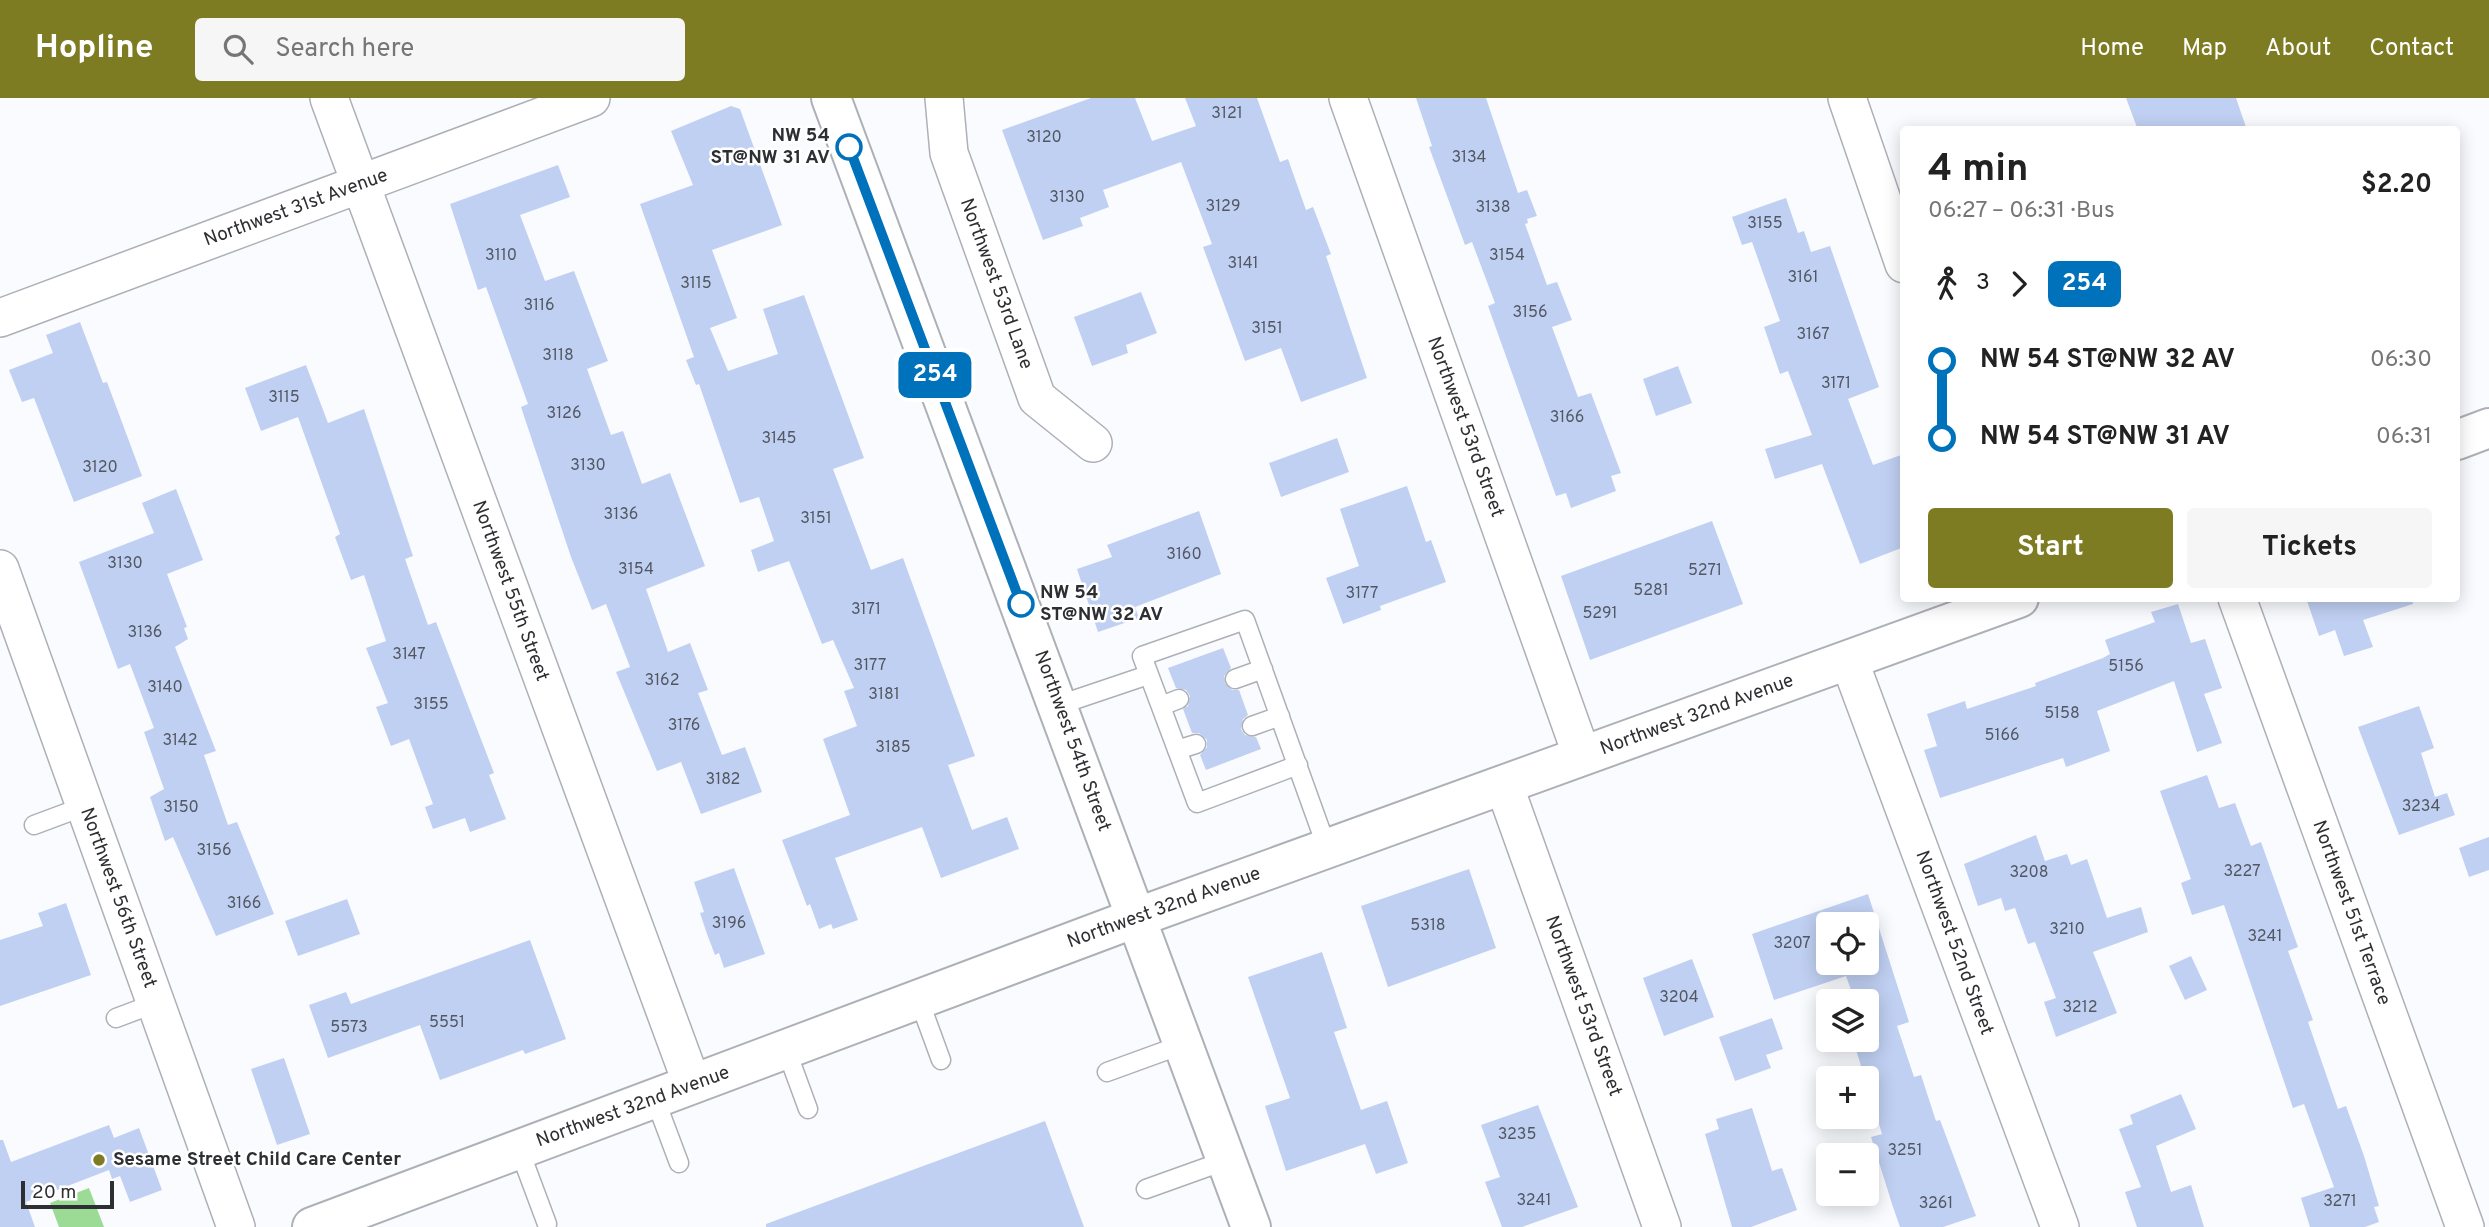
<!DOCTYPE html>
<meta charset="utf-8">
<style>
:root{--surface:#fff;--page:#f6f6f6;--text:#222;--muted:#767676;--accent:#7d7c23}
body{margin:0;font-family:Overpass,sans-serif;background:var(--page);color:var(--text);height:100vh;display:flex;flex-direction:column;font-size:26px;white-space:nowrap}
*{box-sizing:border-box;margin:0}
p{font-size:23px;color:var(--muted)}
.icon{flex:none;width:38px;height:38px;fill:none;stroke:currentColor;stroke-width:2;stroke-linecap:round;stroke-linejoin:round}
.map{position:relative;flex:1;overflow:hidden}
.drawer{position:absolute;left:1900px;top:28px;width:560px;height:476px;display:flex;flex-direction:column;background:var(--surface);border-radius:7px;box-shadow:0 4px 18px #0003}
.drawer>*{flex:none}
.badge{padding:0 14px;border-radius:10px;font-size:24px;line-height:46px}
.fabs{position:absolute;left:1816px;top:814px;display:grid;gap:14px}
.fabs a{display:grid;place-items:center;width:63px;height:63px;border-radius:7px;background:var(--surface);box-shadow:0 4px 18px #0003;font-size:35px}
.scale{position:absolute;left:21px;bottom:18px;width:93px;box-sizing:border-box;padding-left:7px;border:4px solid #2e2f32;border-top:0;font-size:19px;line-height:24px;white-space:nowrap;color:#2e2f32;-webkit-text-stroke:5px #fff;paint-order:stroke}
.map>.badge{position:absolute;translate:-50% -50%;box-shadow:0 0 0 4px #fff}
.legs{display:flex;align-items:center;gap:10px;height:77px;padding:0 28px;font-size:23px}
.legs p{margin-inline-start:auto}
.overview{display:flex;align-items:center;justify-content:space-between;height:119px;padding:0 28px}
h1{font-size:38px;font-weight:700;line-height:52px}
.action{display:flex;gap:14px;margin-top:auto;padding:14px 28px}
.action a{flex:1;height:80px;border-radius:7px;background:var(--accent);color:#fff;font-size:28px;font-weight:700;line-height:80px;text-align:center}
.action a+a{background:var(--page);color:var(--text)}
ul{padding:0 28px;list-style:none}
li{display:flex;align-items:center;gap:24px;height:77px;font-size:26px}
li i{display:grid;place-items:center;width:10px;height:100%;margin:0 9px;background:currentColor}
li i::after{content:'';width:18px;height:18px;margin:-9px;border:5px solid;border-radius:50%;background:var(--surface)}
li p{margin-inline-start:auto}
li:first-child i{background:linear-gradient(#0000 50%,currentColor 0)}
li:last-child i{background:linear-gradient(currentColor 50%,#0000 0)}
header{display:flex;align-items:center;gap:42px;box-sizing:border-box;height:98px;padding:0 35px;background:var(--accent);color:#fff}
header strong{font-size:33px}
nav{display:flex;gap:38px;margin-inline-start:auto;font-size:24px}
.search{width:490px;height:63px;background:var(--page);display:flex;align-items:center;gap:18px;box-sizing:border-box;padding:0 24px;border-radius:7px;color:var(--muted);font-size:26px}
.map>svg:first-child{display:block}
.green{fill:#9cdb95}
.building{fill:#c0d0f2;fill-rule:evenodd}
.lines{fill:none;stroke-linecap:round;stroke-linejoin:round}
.service-casing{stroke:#adb0b7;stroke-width:21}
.minor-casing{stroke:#adb0b7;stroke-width:40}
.secondary-casing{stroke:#adb0b7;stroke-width:42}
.service{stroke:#fff;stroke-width:18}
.minor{stroke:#fff;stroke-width:37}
.secondary{stroke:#fff;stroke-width:38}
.line-1-casing{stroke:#fff;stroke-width:16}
.line-1{stroke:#0072bc;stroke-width:10}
.stop-1-dot{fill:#fff;stroke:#0072bc;stroke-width:3.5}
.poi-dot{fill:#7d7c23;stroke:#fff;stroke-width:2.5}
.labels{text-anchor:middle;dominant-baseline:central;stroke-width:5;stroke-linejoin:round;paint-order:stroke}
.number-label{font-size:16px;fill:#525762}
.stop-label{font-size:19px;font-weight:bold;fill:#2e2f32;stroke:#fff;text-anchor:end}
.street-label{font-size:19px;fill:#2e2f32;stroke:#fff}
.poi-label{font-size:19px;font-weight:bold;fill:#2e2f32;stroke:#fff;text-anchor:start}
</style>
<header>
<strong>Hopline</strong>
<div class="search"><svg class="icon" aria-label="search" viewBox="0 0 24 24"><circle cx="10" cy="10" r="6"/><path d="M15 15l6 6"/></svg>Search here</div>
<nav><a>Home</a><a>Map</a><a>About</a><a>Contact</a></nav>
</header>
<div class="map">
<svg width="2489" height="1129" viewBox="0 0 2489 1129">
<rect width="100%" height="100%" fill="#fafbfe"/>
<path class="green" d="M 89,1090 L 104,1129 L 59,1129 L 50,1105 Z"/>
<path class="building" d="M 1091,0 L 1135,0 L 1152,43 L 1196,28 L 1185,0 L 1257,0 L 1280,64 L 1288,61 L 1306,112 L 1313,109 L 1331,156 L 1326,158 L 1367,280 L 1301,304 L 1281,250 L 1245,263 L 1203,149 L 1212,146 L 1181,64 L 1103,92 L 1109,109 L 1080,120 L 1083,128 L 1043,142 L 1002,32 Z
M 1416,0 L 1486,0 L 1518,95 L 1527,92 L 1537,118 L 1527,121 L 1528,125 L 1525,126 L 1547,187 L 1557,184 L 1572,222 L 1552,229 L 1578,299 L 1591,295 L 1621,375 L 1611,378 L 1616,393 L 1571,410 L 1566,395 L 1556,398 L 1488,208 L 1495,205 L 1472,144 L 1465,147 L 1429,49 L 1432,48 Z
M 2126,0 L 2236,0 L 2247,32 L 2138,32 Z
M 731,8 L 740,11 L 782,127 L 712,152 L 737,220 L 710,230 L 728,273 L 778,256 L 763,211 L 804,197 L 864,360 L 833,371 L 871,472 L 903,460 L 975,658 L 948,667 L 972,732 L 1007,719 L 1019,751 L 941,780 L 922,729 L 835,760 L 858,822 L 833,831 L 831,826 L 819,831 L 810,806 L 807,808 L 782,742 L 850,717 L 823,641 L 857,628 L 844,593 L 854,590 L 833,542 L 822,546 L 789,463 L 758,474 L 751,452 L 774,443 L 759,399 L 740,405 L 699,286 L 696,287 L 686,262 L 694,259 L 640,106 L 693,87 L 671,33 Z
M 558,67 L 570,99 L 520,117 L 545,183 L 574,173 L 608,263 L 587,271 L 611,337 L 623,333 L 642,386 L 670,375 L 705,468 L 646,491 L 668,554 L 690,545 L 708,592 L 698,595 L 722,657 L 745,649 L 762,694 L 701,716 L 681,664 L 657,673 L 635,620 L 616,574 L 630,569 L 606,506 L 592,512 L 571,459 L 521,309 L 528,306 L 486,189 L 478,192 L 450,106 Z
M 1786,100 L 1798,135 L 1804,133 L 1811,154 L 1830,148 L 1879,289 L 1848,301 L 1873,367 L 1904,356 L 1904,449 L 1860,466 L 1822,366 L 1775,381 L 1765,351 L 1812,337 L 1788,273 L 1780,276 L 1764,229 L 1780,223 L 1752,144 L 1742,147 L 1732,119 Z
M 1141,194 L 1157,235 L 1126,247 L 1128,255 L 1092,268 L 1074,219 Z
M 80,224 L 103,285 L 107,284 L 142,378 L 74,404 L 34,300 L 22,304 L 9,272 L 53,255 L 46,237 Z
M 306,267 L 328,325 L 364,311 L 413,458 L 405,461 L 428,527 L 436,524 L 494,675 L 489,677 L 506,721 L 470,734 L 465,720 L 433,731 L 425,709 L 433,706 L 409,641 L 391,648 L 376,609 L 388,605 L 366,550 L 386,543 L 364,477 L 351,482 L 335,439 L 340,436 L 298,319 L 261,333 L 245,290 Z
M 1678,268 L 1692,305 L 1656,318 L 1643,281 Z
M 1337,340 L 1349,374 L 1281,399 L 1269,365 Z
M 1407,388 L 1426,444 L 1431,442 L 1446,484 L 1380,508 L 1381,512 L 1343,526 L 1326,480 L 1359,468 L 1340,411 Z
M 176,391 L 203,462 L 167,476 L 187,529 L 184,530 L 188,541 L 175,549 L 216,653 L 204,657 L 228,727 L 237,724 L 274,816 L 216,838 L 173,739 L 165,743 L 150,699 L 164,691 L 144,634 L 154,630 L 130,566 L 118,571 L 79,464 L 154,435 L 142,405 Z
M 1199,413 L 1221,476 L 1135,509 L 1139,520 L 1098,534 L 1077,471 L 1112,459 L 1107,447 Z
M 1712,423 L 1743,506 L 1590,562 L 1561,478 Z
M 2306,500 L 2412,500 L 2413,506 L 2363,522 L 2373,549 L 2344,558 L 2335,532 L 2319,538 Z
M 2178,506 L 2191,545 L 2205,541 L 2222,590 L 2204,596 L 2222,645 L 2197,654 L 2174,583 L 2097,613 L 2110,653 L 2066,669 L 2063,660 L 1940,700 L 1924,652 L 1937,648 L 1927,616 L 1965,603 L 1967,611 L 2036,588 L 2035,585 L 2103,560 L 2110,556 L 2105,542 L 2155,524 L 2151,514 Z
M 1223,550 L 1231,570 L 1224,578 L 1225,585 L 1232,592 L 1239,592 L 1248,617 L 1243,621 L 1241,631 L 1245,637 L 1256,639 L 1261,651 L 1206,672 L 1200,657 L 1207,649 L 1207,642 L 1199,635 L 1192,635 L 1183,611 L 1188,608 L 1190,598 L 1186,592 L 1176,590 L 1168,570 Z
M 2419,608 L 2434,650 L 2421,655 L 2435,699 L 2447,695 L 2455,717 L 2399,737 L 2358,629 Z
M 2207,677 L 2219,710 L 2235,705 L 2251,748 L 2261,744 L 2298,849 L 2288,853 L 2313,922 L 2308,924 L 2338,1011 L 2346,1008 L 2364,1058 L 2379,1108 L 2374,1109 L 2379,1124 L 2365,1129 L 2310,1129 L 2301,1100 L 2334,1089 L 2304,1006 L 2293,1010 L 2224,807 L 2192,817 L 2181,785 L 2191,781 L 2160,693 Z
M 2036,737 L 2045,763 L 2067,756 L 2071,767 L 2087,761 L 2107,820 L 2141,809 L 2148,834 L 2093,854 L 2117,915 L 2056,939 L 2044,904 L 2056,900 L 2035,844 L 2028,846 L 2015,810 L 2005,813 L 2001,800 L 1978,808 L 1964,766 Z
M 2489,739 L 2489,772 L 2469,779 L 2459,750 Z
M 734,770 L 765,856 L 724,870 L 719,855 L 715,857 L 707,836 L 700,815 L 704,814 L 694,784 Z
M 1469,771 L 1496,850 L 1388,889 L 1361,808 Z
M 1868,796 L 1909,924 L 1897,928 L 1914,979 L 1921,977 L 1936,1023 L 1940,1022 L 1976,1118 L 1943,1129 L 1900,1129 L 1893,1109 L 1871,1039 L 1882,1036 L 1853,942 L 1869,942 L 1867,903 L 1855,903 L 1846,878 L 1774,902 L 1752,836 ZM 1829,826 L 1867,826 L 1867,864 L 1829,864 Z
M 347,801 L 360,836 L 298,858 L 285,823 Z
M 66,805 L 91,877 L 0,908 L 0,842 L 43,828 L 38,815 Z
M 530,842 L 566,941 L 525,956 L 523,952 L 440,982 L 420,927 L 328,960 L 309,907 L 346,894 L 351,906 Z
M 1322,854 L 1347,930 L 1334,934 L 1361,1012 L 1387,1003 L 1408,1065 L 1376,1076 L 1365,1046 L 1286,1073 L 1265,1008 L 1290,1000 L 1248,879 Z
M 2191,858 L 2207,892 L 2185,902 L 2169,868 Z
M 1692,861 L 1714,919 L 1664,938 L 1643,880 Z
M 1772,920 L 1783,951 L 1766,957 L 1771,970 L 1735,983 L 1719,939 Z
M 284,960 L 310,1036 L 277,1047 L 251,971 Z
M 2181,996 L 2196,1031 L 2156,1048 L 2171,1094 L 2191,1087 L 2204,1129 L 2137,1129 L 2125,1094 L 2141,1089 L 2119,1031 L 2133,1026 L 2130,1017 Z
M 1538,1007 L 1578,1109 L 1522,1129 L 1502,1129 L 1485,1084 L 1500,1079 L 1481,1027 Z
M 1752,1010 L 1772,1073 L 1782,1070 L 1797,1112 L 1751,1129 L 1732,1129 L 1705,1036 L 1719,1031 L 1716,1021 Z
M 1045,1023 L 1084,1129 L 766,1129 L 766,1126 Z
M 109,1027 L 114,1040 L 139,1030 L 162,1092 L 130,1104 L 120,1078 L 112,1081 L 109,1072 L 26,1104 L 35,1129 L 0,1129 L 0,1042 L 3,1042 L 11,1064 Z"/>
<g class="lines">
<defs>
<path id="service" d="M 1235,581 L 1263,571
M 1059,607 L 1148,577
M 1161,608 L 1179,601
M 1252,628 L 1280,618
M 1177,652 L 1196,646
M 1298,667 L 1197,705 L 1142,558 L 1245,522 L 1327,750
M 34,727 L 85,708
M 919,902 L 941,962
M 116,920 L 156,905
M 786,951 L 808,1011
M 1107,974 L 1184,946
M 655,1001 L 679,1065
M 519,1051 L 547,1126
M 1146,1091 L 1227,1062"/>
<path id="minor" d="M 329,0 L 692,986
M 944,0 L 949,55 L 1037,300 L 1093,345
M 1348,0 L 1582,658
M 1847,0 L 1904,166
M 0,220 L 591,0
M 0,471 L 236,1129
M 2237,500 L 2465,1129
M 1849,562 L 2060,1129
M 1504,687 L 1662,1129"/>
<path id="secondary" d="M 831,0 L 1251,1129
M 2457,342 L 2489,330
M 312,1129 L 1138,819 L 2019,500"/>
</defs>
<use href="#service" class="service-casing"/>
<use href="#minor" class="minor-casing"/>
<use href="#secondary" class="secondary-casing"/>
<use href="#service" class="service"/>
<use href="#minor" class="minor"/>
<use href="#secondary" class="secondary"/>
</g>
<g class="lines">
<defs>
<path id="line-1" d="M 849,49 L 1021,506"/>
</defs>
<use href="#line-1" class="line-1-casing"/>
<use href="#line-1" class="line-1"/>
</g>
<g class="stop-1-dot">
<circle cx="849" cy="49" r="12"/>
<circle cx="1021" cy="506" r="12"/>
</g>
<circle class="poi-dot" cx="99" cy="1062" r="7"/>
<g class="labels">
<g class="number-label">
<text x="1227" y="16">3121</text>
<text x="1044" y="40">3120</text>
<text x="1469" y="60">3134</text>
<text x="1067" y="100">3130</text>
<text x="1223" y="109">3129</text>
<text x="1493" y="110">3138</text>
<text x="1765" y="126">3155</text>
<text x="501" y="158">3110</text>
<text x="1507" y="158">3154</text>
<text x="1243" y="166">3141</text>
<text x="1803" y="180">3161</text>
<text x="696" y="186">3115</text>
<text x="539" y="208">3116</text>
<text x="1530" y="215">3156</text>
<text x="1267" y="231">3151</text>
<text x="1813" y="237">3167</text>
<text x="558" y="258">3118</text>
<text x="1836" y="286">3171</text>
<text x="284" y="300">3115</text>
<text x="564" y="316">3126</text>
<text x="1567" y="320">3166</text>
<text x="779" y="341">3145</text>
<text x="588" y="368">3130</text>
<text x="100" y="370">3120</text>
<text x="621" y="417">3136</text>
<text x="816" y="421">3151</text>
<text x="1184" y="457">3160</text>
<text x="125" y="466">3130</text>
<text x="636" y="472">3154</text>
<text x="1705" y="473">5271</text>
<text x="1651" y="493">5281</text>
<text x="1362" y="496">3177</text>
<text x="866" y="512">3171</text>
<text x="1600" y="516">5291</text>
<text x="145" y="535">3136</text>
<text x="409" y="557">3147</text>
<text x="870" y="568">3177</text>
<text x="2126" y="569">5156</text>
<text x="662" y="583">3162</text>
<text x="165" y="590">3140</text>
<text x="884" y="597">3181</text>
<text x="431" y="607">3155</text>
<text x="2062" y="616">5158</text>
<text x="684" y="628">3176</text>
<text x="2002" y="638">5166</text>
<text x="180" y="643">3142</text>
<text x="893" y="650">3185</text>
<text x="723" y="682">3182</text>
<text x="2421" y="709">3234</text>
<text x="181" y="710">3150</text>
<text x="214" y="753">3156</text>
<text x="2242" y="774">3227</text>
<text x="2029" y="775">3208</text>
<text x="244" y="806">3166</text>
<text x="729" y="826">3196</text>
<text x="1428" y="828">5318</text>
<text x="2067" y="832">3210</text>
<text x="2265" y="839">3241</text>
<text x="1792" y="846">3207</text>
<text x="1679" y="900">3204</text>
<text x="2080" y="910">3212</text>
<text x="447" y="925">5551</text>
<text x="349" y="930">5573</text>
<text x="1517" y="1037">3235</text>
<text x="1905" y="1053">3251</text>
<text x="1534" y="1103">3241</text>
<text x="2340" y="1104">3271</text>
<text x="1936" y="1106">3261</text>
</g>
<g class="stop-label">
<text x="830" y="38">NW 54<tspan x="830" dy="22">ST@NW 31 AV</tspan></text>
<text x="1040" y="495" text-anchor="start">NW 54<tspan x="1040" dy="22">ST@NW 32 AV</tspan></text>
</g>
<g class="street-label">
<text transform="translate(296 110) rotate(-20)">Northwest 31st Avenue</text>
<text transform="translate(996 186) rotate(70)">Northwest 53rd Lane</text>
<text transform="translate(1465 329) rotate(70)">Northwest 53rd Street</text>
<text transform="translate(510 493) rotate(70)">Northwest 55th Street</text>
<text transform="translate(1697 617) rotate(-20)">Northwest 32nd Avenue</text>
<text transform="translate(1072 643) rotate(70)">Northwest 54th Street</text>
<text transform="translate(118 800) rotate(70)">Northwest 56th Street</text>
<text transform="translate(1164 810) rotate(-20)">Northwest 32nd Avenue</text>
<text transform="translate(2351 815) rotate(70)">Northwest 51st Terrace</text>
<text transform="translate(1954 845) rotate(70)">Northwest 52nd Street</text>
<text transform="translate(1583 908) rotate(70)">Northwest 53rd Street</text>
<text transform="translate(633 1009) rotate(-20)">Northwest 32nd Avenue</text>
</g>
<g class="poi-label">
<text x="113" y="1062">Sesame Street Child Care Center</text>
</g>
</g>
</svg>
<div class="fabs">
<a><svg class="icon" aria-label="locate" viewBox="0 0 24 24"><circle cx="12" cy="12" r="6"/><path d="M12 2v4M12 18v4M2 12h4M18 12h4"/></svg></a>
<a><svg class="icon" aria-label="layers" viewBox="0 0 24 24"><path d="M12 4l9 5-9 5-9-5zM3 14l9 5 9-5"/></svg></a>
<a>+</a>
<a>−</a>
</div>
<div class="scale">20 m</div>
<b class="badge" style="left:935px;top:277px;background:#0072bc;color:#fff">254</b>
<section class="drawer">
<div class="overview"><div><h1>4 min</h1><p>06:27 – 06:31 · Bus</p></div><b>$2.20</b></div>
<div class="legs"><svg class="icon" aria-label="walk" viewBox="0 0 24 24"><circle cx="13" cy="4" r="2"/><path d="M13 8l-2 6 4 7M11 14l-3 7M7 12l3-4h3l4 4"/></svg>3<svg class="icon" aria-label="forward" viewBox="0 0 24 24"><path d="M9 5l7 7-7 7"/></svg><b class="badge" style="background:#0072bc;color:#fff">254</b></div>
<ul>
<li><i style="color:#0072bc"></i><b>NW 54 ST@NW 32 AV</b><p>06:30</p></li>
<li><i style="color:#0072bc"></i><b>NW 54 ST@NW 31 AV</b><p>06:31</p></li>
</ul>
<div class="action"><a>Start</a><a>Tickets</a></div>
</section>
</div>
